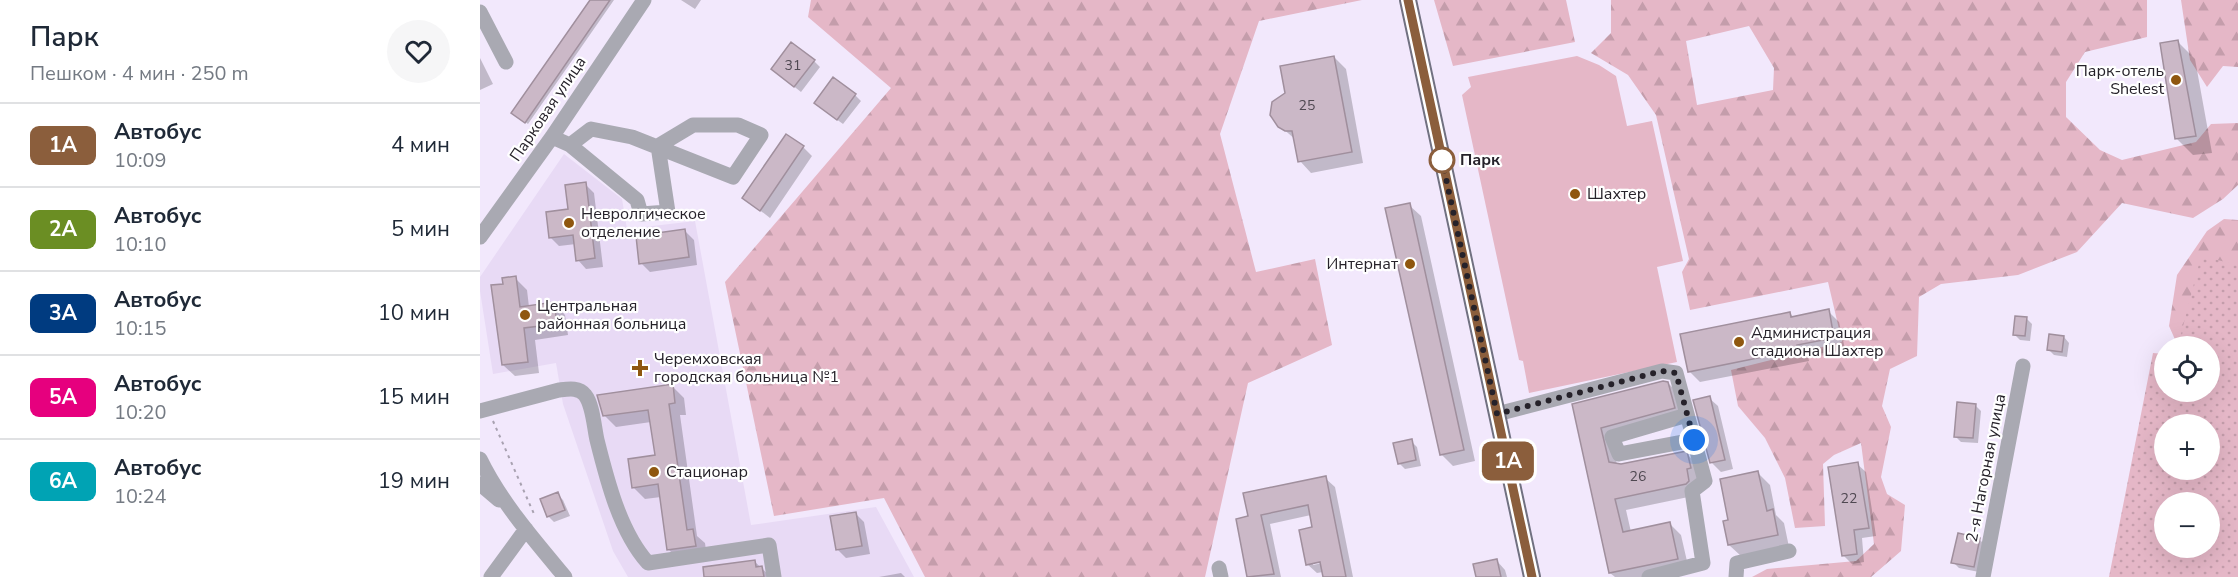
<!DOCTYPE html>
<html lang="ru">
<meta charset="utf-8">
<style>
:root{--surface:#fff;--page:#f6f6f7;--text:#1f2937;--muted:#747a83;--line:#e0e1e3}
body{margin:0;font-family:"Nunito Sans",sans-serif;background:var(--page);color:var(--text);height:100vh;display:flex;flex-direction:column;font-size:22px;white-space:nowrap}
*{box-sizing:border-box;margin:0}
p{font-size:20px;color:var(--muted)}
.icon{flex:none;width:33px;height:33px;fill:none;stroke:currentColor;stroke-width:2;stroke-linecap:round;stroke-linejoin:round}
.map{position:relative;flex:1;overflow:hidden}
.panel{display:flex;flex-direction:column;background:var(--surface);width:480px}
.panel>*{flex:none}
.badge{padding:0 12px;border-radius:9px;font-size:21px;line-height:39px}
.buttons{position:absolute;left:1674px;top:336px;display:grid;gap:12px}
.buttons a{display:grid;place-items:center;width:66px;height:66px;border-radius:50%;background:var(--surface);box-shadow:0 6px 24px #0002;font-size:30px}
.you{position:absolute;width:30px;height:30px;margin:-15px;border:4px solid #fff;border-radius:50%;background:#1a73e8;box-shadow:0 0 0 9px #1a73e833}
.map>.badge{position:absolute;translate:-50% -50%;box-shadow:0 0 0 3px #fff}
.round{display:grid;place-items:center;flex:none;width:63px;height:63px;border-radius:32px;background:var(--page)}
.headline{display:flex;align-items:center;justify-content:space-between;height:102px;padding:0 30px}
h1{font-size:28px;font-weight:600;line-height:45px}
ul{padding:0;list-style:none}
li{display:flex;align-items:center;gap:18px;height:84px;padding:0 30px;border-top:2px solid var(--line)}
li div{flex:1}
li b{display:block;font-size:22px}
li em{font-style:normal}
li .badge{min-width:66px;font-weight:700;text-align:center}
main{display:flex;flex:1;min-height:0}
.map>svg:first-child{display:block}
.built{fill:#e8daf5}
.forest{fill:url(#forest-firs);fill-rule:evenodd}
.park{fill:#e5b7c7}
.garden{fill:url(#garden-dots);fill-rule:evenodd}
.shadow{fill:#0003;fill-rule:evenodd}
.building{fill:#cbb8c7;stroke:#a08f9d;stroke-width:1.5}
.lines{fill:none;stroke-linecap:round;stroke-linejoin:round}
.path{stroke:#a8a1b0;stroke-width:2;stroke-dasharray:3 4.5;stroke-linecap:butt}
.minor{stroke:#a9a9b2;stroke-width:15}
.major{stroke:#717181;stroke-width:18}
.line-casing{stroke:#fff;stroke-width:14}
.line{stroke:#8b5e3c;stroke-width:9}
.walk{stroke:#26222a;stroke-width:6;stroke-dasharray:0 10.8}
.poi-dot{fill:#8f570f;stroke:#fff;stroke-width:2}
.stop-dot{fill:#fff;stroke:#8b5e3c;stroke-width:3}
.labels{text-anchor:middle;dominant-baseline:central;stroke-width:4.5;stroke-linejoin:round;paint-order:stroke}
.number-label{font-size:14px;fill:#4f4851}
.poi-label{font-size:16px;fill:#26222a;stroke:#fff;text-anchor:start}
.street-label{font-size:16px;fill:#26222a;stroke:#fff}
.stop-label{font-size:16px;font-weight:bold;fill:#26222a;stroke:#fff;text-anchor:start}
</style>
<main>
<section class="panel">
<div class="headline"><div><h1>Парк</h1><p>Пешком · 4 мин · 250 m</p></div><a class="round"><svg class="icon" aria-label="heart" viewBox="0 0 24 24"><path d="M12 20l-8-8c-3-5 5-10 8-4 3-6 11-1 8 4z"/></svg></a></div>
<ul>
<li><span class="badge" style="background:#8b5e3c;color:#fff">1А</span><div><b>Автобус</b><p>10:09</p></div><em>4 мин</em></li>
<li><span class="badge" style="background:#6b8e23;color:#fff">2А</span><div><b>Автобус</b><p>10:10</p></div><em>5 мин</em></li>
<li><span class="badge" style="background:#003b80;color:#fff">3А</span><div><b>Автобус</b><p>10:15</p></div><em>10 мин</em></li>
<li><span class="badge" style="background:#e6007e;color:#fff">5А</span><div><b>Автобус</b><p>10:20</p></div><em>15 мин</em></li>
<li><span class="badge" style="background:#00a3b4;color:#fff">6А</span><div><b>Автобус</b><p>10:24</p></div><em>19 мин</em></li>
</ul>
</section>
<div class="map">
<svg width="1758" height="577" viewBox="0 0 1758 577">
<defs>
<pattern id="forest-firs" width="22" height="20" patternUnits="userSpaceOnUse" patternTransform="scale(1.5)"><rect width="22" height="20" fill="#e5b7c7"/><path d="M5 1l3.5 6h-7zM16 11l3.5 6h-7z" fill="#c49dab"/></pattern>
<pattern id="garden-dots" width="8" height="8" patternUnits="userSpaceOnUse" patternTransform="scale(1.5)"><rect width="8" height="8" fill="#e5b7c7"/><path d="M2 2h.1M6 6h.1" fill="none" stroke="#c49dab" stroke-width="1.8" stroke-linecap="round"/></pattern>
</defs>
<rect width="100%" height="100%" fill="#f2e8fc"/>
<path class="built" d="M 84,154 L 142,199 L 147,229 L 215,221 L 271,525 L 396,507 L 434,577 L 148,577 L 133,551 L 83,404 L 76,363 L 13,374 L 0,291 L 0,277 Z"/>
<path class="forest" d="M 331,0 L 882,0 L 779,21 L 740,134 L 776,272 L 835,259 L 852,345 L 768,383 L 725,577 L 445,577 L 404,498 L 294,516 L 245,282 L 411,88 L 328,17 Z
M 954,0 L 1086,0 L 1095,42 L 973,66 Z
M 1131,0 L 1667,0 L 1667,37 L 1605,52 L 1586,82 L 1586,117 L 1620,150 L 1642,160 L 1716,142 L 1731,124 L 1758,123 L 1758,185 L 1743,199 L 1713,218 L 1642,203 L 1597,252 L 1538,275 L 1461,284 L 1439,297 L 1437,356 L 1410,369 L 1402,406 L 1411,427 L 1401,477 L 1407,494 L 1425,505 L 1421,551 L 1391,577 L 1272,577 L 1287,569 L 1376,561 L 1394,544 L 1381,443 L 1354,455 L 1343,464 L 1345,526 L 1315,528 L 1305,478 L 1285,438 L 1258,406 L 1251,370 L 1362,342 L 1348,282 L 1210,310 L 1202,272 L 1209,259 L 1176,115 L 1148,75 L 1111,53 L 1131,33 ZM 1269,26 L 1294,68 L 1293,90 L 1217,105 L 1206,41 Z
M 1701,0 L 1758,0 L 1758,67 L 1743,66 L 1727,87 L 1710,60 Z
M 1744,219 L 1758,220 L 1758,391 L 1730,346 L 1698,346 L 1689,326 L 1697,275 L 1727,231 Z"/>
<path class="park" d="M 1097,56 L 1119,65 L 1136,76 L 1147,126 L 1172,121 L 1203,261 L 1177,267 L 1197,362 L 1049,393 L 1043,361 L 1039,360 L 982,95 L 991,87 L 988,77 Z"/>
<path class="garden" d="M 1721,256 L 1758,265 L 1758,577 L 1629,577 L 1673,353 L 1684,354 L 1684,392 L 1730,392 L 1730,346 L 1698,346 ZM 1684,424 L 1730,424 L 1730,470 L 1684,470 ZM 1684,502 L 1730,502 L 1730,548 L 1684,548 Z"/>
<path class="shadow" d="M 112,0 L 134,0 L 48,124 L 36,115 Z
M 201,0 L 221,0 L 215,9 Z
M 1698,42 L 1715,59 L 1732,153 L 1713,155 L 1697,139 Z
M 854,57 L 866,69 L 883,163 L 831,173 L 820,161 L 816,140 L 794,121 Z
M 0,58 L 13,84 L 0,90 Z
M 334,61 L 340,67 L 321,92 L 292,69 Z
M 375,95 L 381,101 L 363,124 L 341,108 Z
M 323,147 L 332,156 L 290,218 L 264,198 Z
M 105,184 L 114,193 L 123,267 L 106,269 L 98,260 L 96,244 L 79,246 L 70,237 L 90,211 Z
M 929,205 L 941,216 L 995,461 L 973,466 L 961,454 Z
M 205,231 L 214,240 L 217,265 L 170,272 L 161,263 Z
M 35,278 L 47,290 L 49,307 L 74,303 L 85,315 L 88,335 L 55,340 L 59,373 L 35,376 L 23,365 Z
M 1348,311 L 1359,322 L 1365,349 L 1328,356 L 1329,361 L 1220,382 L 1209,371 L 1310,313 L 1314,318 Z
M 1546,318 L 1552,324 L 1550,341 L 1540,340 L 1535,335 Z
M 1584,337 L 1589,343 L 1587,357 L 1574,355 L 1569,350 Z
M 1188,383 L 1200,395 L 1206,420 L 1132,440 L 1137,465 L 1206,453 L 1218,465 L 1218,495 L 1146,510 L 1151,532 L 1190,524 L 1201,535 L 1209,570 L 1177,577 L 1135,577 L 1130,573 L 1094,406 Z
M 192,386 L 204,398 L 206,415 L 200,415 L 217,536 L 225,543 L 227,558 L 201,561 L 189,550 L 181,497 L 165,499 L 153,487 L 176,456 L 171,422 L 136,427 L 124,415 Z
M 1229,398 L 1238,406 L 1253,469 L 1241,472 L 1232,463 L 1215,401 Z
M 1495,405 L 1501,411 L 1498,443 L 1481,442 L 1475,436 Z
M 931,441 L 937,447 L 941,466 L 925,469 L 919,463 Z
M 1377,464 L 1386,472 L 1396,536 L 1382,538 L 1384,562 L 1372,564 L 1363,555 Z
M 1278,473 L 1290,485 L 1296,515 L 1304,523 L 1309,547 L 1261,556 L 1249,545 L 1250,521 Z
M 845,478 L 855,487 L 873,577 L 844,577 L 843,572 L 837,573 L 827,564 L 834,528 L 831,515 L 790,524 L 801,577 L 769,577 L 757,520 L 769,518 ZM 833,562 L 847,562 L 833,565 Z
M 77,494 L 83,500 L 90,516 L 74,522 L 68,516 Z
M 375,513 L 384,522 L 390,554 L 366,558 L 357,549 Z
M 1499,539 L 1505,545 L 1499,572 L 1479,568 L 1473,562 Z
M 274,561 L 291,577 L 226,577 Z
M 1017,561 L 1025,570 L 1027,577 L 997,577 Z
M 421,573 L 425,577 L 399,577 Z"/>
<path class="building" d="M 110,0 L 130,0 L 45,123 L 31,113 Z
M 1698,40 L 1716,136 L 1695,139 L 1680,43 Z
M 311,42 L 335,60 L 314,87 L 291,69 Z
M 854,56 L 872,152 L 818,162 L 812,131 L 805,131 L 798,127 L 790,115 L 792,102 L 805,93 L 800,66 Z
M 353,77 L 376,94 L 357,120 L 334,103 Z
M 306,134 L 324,146 L 280,211 L 262,198 Z
M 106,182 L 115,258 L 96,261 L 93,235 L 69,238 L 66,212 L 88,209 L 85,185 Z
M 930,203 L 984,450 L 960,455 L 905,208 Z
M 205,229 L 209,257 L 159,264 L 156,236 Z
M 36,276 L 40,307 L 74,302 L 77,324 L 44,328 L 48,362 L 22,365 L 11,285 L 23,284 L 22,278 Z
M 1349,309 L 1354,338 L 1317,345 L 1318,350 L 1208,372 L 1200,334 L 1310,312 L 1311,317 Z
M 1535,316 L 1547,317 L 1545,336 L 1533,335 Z
M 1569,334 L 1584,336 L 1582,352 L 1567,350 Z
M 1183,381 L 1188,382 L 1195,408 L 1121,428 L 1129,462 L 1141,464 L 1207,451 L 1211,468 L 1207,469 L 1209,481 L 1206,484 L 1135,499 L 1143,532 L 1190,522 L 1198,559 L 1129,573 L 1092,404 Z
M 193,384 L 195,403 L 189,404 L 207,530 L 213,529 L 216,546 L 187,550 L 178,484 L 152,488 L 148,459 L 175,455 L 168,410 L 123,416 L 117,395 Z
M 1230,396 L 1245,460 L 1230,463 L 1213,400 Z
M 1477,402 L 1496,404 L 1493,438 L 1474,437 Z
M 932,439 L 936,460 L 918,464 L 913,443 Z
M 1378,462 L 1389,528 L 1374,530 L 1377,554 L 1362,556 L 1348,467 Z
M 1278,471 L 1287,511 L 1293,509 L 1298,535 L 1248,545 L 1243,521 L 1248,520 L 1240,479 Z
M 846,476 L 866,577 L 843,577 L 840,562 L 826,565 L 819,530 L 832,527 L 828,505 L 781,515 L 794,574 L 767,577 L 756,519 L 768,516 L 763,493 Z
M 78,492 L 85,510 L 67,517 L 60,499 Z
M 376,512 L 382,546 L 356,550 L 350,516 Z
M 1478,533 L 1500,538 L 1494,567 L 1471,563 Z
M 1017,559 L 1021,577 L 996,577 L 993,564 Z
M 275,560 L 276,567 L 282,566 L 284,577 L 224,577 L 223,567 Z"/>
<g class="lines">
<path class="path" d="M 13,421 L 54,514"/>
<path class="minor" d="M 0,12 L 26,62
M 72,137 L 90,145 L 157,200 L 161,214 L 188,212 L 178,146 L 213,125 L 258,125 L 281,135 L 253,177 L 152,137 L 111,129 L 90,145
M 0,237 L 72,137 L 164,0
M 0,411 L 79,390 C 88,389 99,387 105,395 C 113,405 114,427 117,440 C 127,480 140,532 168,563 L 289,545 L 294,577
M 1017,414 L 1182,371 L 1196,373 L 1225,481 L 1212,491 L 1223,563 L 1169,577
M 1207,415 L 1132,437 L 1139,454 L 1213,440
M 0,459 C 21,502 54,540 85,577
M 0,484 L 19,500
M 739,568 L 741,577
M 11,577 L 46,529
M 1256,577 L 1257,563 L 1309,551
M 1503,577 L 1543,366"/>
<path class="major" d="M 928,0 L 1052,577"/>
</g>
<g class="lines">
<defs>
<path id="line" d="M 928,0 L 1052,577"/>
</defs>
<use href="#line" class="line-casing"/>
<use href="#line" class="line"/>
<path class="walk" d="M 962,160 L 1017,414 L 1182,371 L 1196,373 L 1214,440"/>
</g>
<g class="poi-dot">
<circle cx="1696" cy="80" r="6"/>
<circle cx="1095" cy="194" r="6"/>
<circle cx="89" cy="223" r="6"/>
<circle cx="930" cy="264" r="6"/>
<circle cx="45" cy="315" r="6"/>
<circle cx="1259" cy="342" r="6"/>
<path d="M157 359h6v6h6v6h-6v6h-6v-6h-6v-6h6z"/>
<circle cx="174" cy="472" r="6"/>
</g>
<circle class="stop-dot" cx="962" cy="160" r="12"/>
<g class="labels">
<g class="number-label">
<text x="313" y="65">31</text>
<text x="827" y="105">25</text>
<text x="1158" y="476">26</text>
<text x="1369" y="498">22</text>
</g>
<g class="poi-label">
<text x="1684" y="71" text-anchor="end">Парк-отель<tspan x="1684" dy="18">Shelest</tspan></text>
<text x="1107" y="194">Шахтер</text>
<text x="101" y="214">Невролгическое<tspan x="101" dy="18">отделение</tspan></text>
<text x="918" y="264" text-anchor="end">Интернат</text>
<text x="57" y="306">Центральная<tspan x="57" dy="18">районная больница</tspan></text>
<text x="1271" y="333">Администрация<tspan x="1271" dy="18">стадиона Шахтер</tspan></text>
<text x="174" y="359">Черемховская<tspan x="174" dy="18">городская больница №1</tspan></text>
<text x="186" y="472">Стационар</text>
</g>
<g class="street-label">
<text transform="translate(68 109) rotate(-56)">Парковая улица</text>
<text transform="translate(1506 468) rotate(-79)">2-я Нагорная улица</text>
</g>
<g class="stop-label">
<text x="980" y="160">Парк</text>
</g>
</g>
</svg>
<div class="buttons">
<a><svg class="icon" aria-label="locate" viewBox="0 0 24 24"><circle cx="12" cy="12" r="6"/><path d="M12 2v4M12 18v4M2 12h4M18 12h4"/></svg></a>
<a>+</a>
<a>−</a>
</div>
<div class="you" style="left:1214px;top:440px"></div>
<b class="badge" style="left:1028px;top:461px;background:#8b5e3c;color:#fff">1А</b>
</div>
</main>
